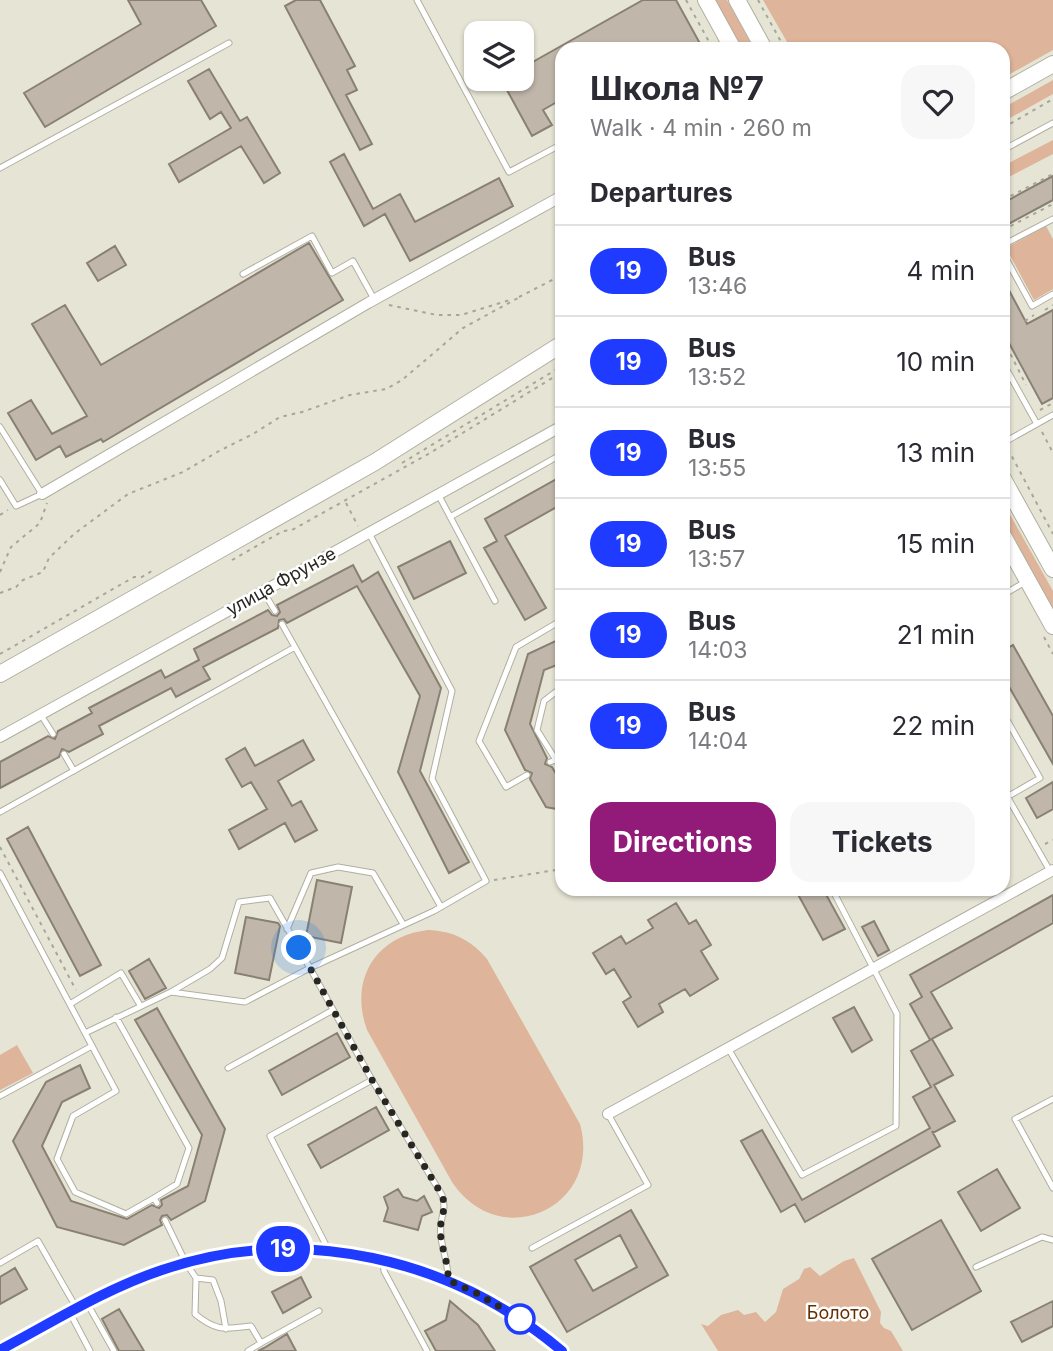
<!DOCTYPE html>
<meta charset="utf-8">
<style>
:root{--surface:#fff;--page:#f7f7f7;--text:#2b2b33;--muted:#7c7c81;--line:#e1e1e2;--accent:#921b79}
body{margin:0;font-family:Inter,sans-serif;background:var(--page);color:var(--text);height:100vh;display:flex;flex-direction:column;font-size:26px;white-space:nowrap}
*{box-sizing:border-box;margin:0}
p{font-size:23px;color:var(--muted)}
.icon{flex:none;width:38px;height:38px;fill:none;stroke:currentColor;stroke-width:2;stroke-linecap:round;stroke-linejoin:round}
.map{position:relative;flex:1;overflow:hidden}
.sheet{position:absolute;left:555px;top:42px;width:455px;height:854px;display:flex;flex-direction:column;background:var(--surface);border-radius:21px;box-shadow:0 2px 5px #0004}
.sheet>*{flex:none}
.badge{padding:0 14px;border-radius:23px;font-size:24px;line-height:46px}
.fabs{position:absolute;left:464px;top:21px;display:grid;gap:14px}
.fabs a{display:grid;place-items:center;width:70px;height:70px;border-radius:14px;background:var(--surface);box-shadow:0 2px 5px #0004;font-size:35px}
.you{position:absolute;width:35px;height:35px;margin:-18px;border:5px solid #fff;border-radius:50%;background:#1a73e8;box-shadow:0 0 0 10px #1a73e833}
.map>.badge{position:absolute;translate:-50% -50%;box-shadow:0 0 0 4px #fff}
h2{padding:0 35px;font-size:26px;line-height:63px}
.round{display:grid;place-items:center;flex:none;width:74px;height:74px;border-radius:21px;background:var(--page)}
.overview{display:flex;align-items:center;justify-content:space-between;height:119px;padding:0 35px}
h1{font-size:33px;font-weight:700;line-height:52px}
.button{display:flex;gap:14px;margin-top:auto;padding:14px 35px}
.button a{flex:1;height:80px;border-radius:21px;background:var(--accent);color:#fff;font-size:28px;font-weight:700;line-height:80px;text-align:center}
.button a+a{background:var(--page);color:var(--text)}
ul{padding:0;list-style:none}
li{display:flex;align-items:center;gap:21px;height:91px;padding:0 35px;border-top:2px solid var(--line)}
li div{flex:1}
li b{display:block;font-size:26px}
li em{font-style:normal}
li .badge{min-width:77px;font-weight:700;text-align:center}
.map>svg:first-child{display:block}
.green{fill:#deb49a}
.building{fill:#c0b7aa;stroke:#888073;stroke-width:2;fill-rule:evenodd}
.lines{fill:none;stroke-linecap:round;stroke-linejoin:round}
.lane-casing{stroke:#b0afa0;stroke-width:7}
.street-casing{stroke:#b0afa0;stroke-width:12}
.secondary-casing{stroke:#b0afa0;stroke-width:18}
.path{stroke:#a7a699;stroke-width:2;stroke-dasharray:3.5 5;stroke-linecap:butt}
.lane{stroke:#fff;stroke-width:5}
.street{stroke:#fff;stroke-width:10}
.secondary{stroke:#fff;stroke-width:16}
.line-casing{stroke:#fff;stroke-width:16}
.line{stroke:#1f3bff;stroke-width:10}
.walk{stroke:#282722;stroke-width:7;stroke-dasharray:0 12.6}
.stop-dot{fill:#fff;stroke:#1f3bff;stroke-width:3.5}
.labels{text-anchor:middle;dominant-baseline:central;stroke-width:5;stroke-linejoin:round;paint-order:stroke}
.street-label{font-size:18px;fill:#282722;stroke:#fff}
.park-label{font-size:18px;fill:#642f01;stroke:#fff}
</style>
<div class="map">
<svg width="1053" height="1351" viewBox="0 0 1053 1351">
<rect width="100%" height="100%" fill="#e6e5d5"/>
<path class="green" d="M 713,0 L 727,0 L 754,49 L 741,49 Z
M 763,0 L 1053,0 L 1053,50 L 1003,78 L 1003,49 L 791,49 Z
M 1053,80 L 1053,94 L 1003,122 L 1003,108 Z
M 1053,140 L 1053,154 L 1003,180 L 1003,166 Z
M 1046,226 L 1053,239 L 1053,289 L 1034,300 L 1006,248 Z
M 1003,502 L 1053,591 L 1053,614 L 1003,524 Z
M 428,930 C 453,931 471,940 487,959 L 580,1124 C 603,1208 500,1254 452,1182 L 367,1030 C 349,980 375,936 428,930 Z
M 17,1045 L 33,1073 L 0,1090 L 0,1055 Z
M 854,1258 L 881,1312 L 880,1323 L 884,1328 L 891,1331 L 903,1351 L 718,1351 L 701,1324 L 708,1326 L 721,1315 L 738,1310 L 744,1315 L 756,1312 L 765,1322 L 776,1312 L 783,1289 L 799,1279 L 804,1269 L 810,1267 L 820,1276 L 844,1261 Z"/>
<path class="building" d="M 128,0 L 201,0 L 216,26 L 45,127 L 24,93 L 141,24 Z
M 296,0 L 320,0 L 355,66 L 347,70 L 357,90 L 346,95 L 372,144 L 360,150 L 285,6 Z
M 643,0 L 676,0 L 703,49 L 562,49 L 562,99 L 543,110 L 552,125 L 532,136 L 501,79 L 522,79 L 522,68 Z
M 209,69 L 240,121 L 247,117 L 280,173 L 264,183 L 241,146 L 179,182 L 169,164 L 231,128 L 221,112 L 210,119 L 188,81 Z
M 344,154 L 373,209 L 400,194 L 415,222 L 499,178 L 513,206 L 410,261 L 385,214 L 364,226 L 330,162 Z
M 1053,176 L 1053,200 L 1003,227 L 1003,203 Z
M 309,243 L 343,300 L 103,442 L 101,439 L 66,457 L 60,446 L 36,460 L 8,413 L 31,400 L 52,434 L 87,416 L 32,324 L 65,305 L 101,365 Z
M 115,246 L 126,265 L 98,281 L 87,263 Z
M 1003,279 L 1027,324 L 1053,310 L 1053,398 L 1042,404 L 1003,332 Z
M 562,476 L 562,504 L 505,536 L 546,608 L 525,620 L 484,548 L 497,541 L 485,519 Z
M 450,541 L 466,573 L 414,599 L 398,567 Z
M 353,565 L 362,582 L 378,572 L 441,688 L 420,771 L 469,862 L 449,873 L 398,772 L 420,696 L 357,586 L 287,623 L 284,619 L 279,620 L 278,628 L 203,667 L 210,679 L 176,697 L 171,688 L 99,726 L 103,734 L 69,752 L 62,749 L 59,757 L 0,788 L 0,762 L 48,736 L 55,739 L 58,731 L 92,713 L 89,708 L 161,670 L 165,678 L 199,660 L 194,649 L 268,610 L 272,615 L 277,616 L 280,612 L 277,605 Z
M 562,638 L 562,663 L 544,670 L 530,724 L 547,758 L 545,764 L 552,767 L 562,784 L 562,810 L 546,807 L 530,779 L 532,773 L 525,770 L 505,730 L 528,654 Z
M 1013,645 L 1053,716 L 1053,764 L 1003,676 L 1003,651 Z
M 303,740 L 314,760 L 278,781 L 292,806 L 301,801 L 317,830 L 295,842 L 285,823 L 239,849 L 229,830 L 267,809 L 251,782 L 242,787 L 226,759 L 245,748 L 255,766 Z
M 1053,782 L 1053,809 L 1037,818 L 1026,798 Z
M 28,827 L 101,965 L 80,976 L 7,839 Z
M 317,880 L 352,887 L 341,943 L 306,936 Z
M 795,889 L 823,889 L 845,929 L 823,940 Z
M 1053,895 L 1053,923 L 931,992 L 952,1028 L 930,1040 L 910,1004 L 922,997 L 910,975 Z
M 676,903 L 689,924 L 696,920 L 711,945 L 701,951 L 718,979 L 690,996 L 685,989 L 659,1004 L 663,1012 L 638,1027 L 623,1002 L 631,997 L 614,969 L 606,974 L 593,953 L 621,936 L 626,944 L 653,928 L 648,920 Z
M 246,917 L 278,923 L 280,926 L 269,980 L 235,973 Z
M 874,921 L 889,950 L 878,956 L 862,927 Z
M 149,959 L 166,988 L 145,999 L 129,971 Z
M 854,1007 L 872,1040 L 852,1052 L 833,1018 Z
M 157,1008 L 225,1129 L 205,1201 L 171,1220 L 167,1215 L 162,1216 L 160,1220 L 162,1225 L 124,1245 L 57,1227 L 13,1141 L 46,1082 L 80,1065 L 90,1088 L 62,1102 L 42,1146 L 71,1201 L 127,1219 L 152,1205 L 159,1208 L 162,1205 L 161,1200 L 188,1186 L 202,1135 L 135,1020 Z
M 337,1033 L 350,1057 L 282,1095 L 269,1071 Z
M 932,1039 L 953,1075 L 934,1085 L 955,1121 L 933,1133 L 932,1131 L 940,1146 L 805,1222 L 795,1204 L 781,1212 L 741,1141 L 762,1130 L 802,1200 L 930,1128 L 913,1097 L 931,1087 L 911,1051 Z
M 376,1107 L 389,1130 L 321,1168 L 308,1145 Z
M 997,1169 L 1020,1208 L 981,1231 L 958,1192 Z
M 398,1189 L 403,1197 L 417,1201 L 424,1196 L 432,1212 L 422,1216 L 418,1230 L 384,1221 L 388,1208 L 384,1197 Z
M 631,1210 L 668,1275 L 567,1332 L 530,1267 ZM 620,1235 L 637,1267 L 593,1291 L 575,1260 Z
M 941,1220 L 981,1291 L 912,1330 L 872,1259 Z
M 15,1268 L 27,1289 L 0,1304 L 0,1277 Z
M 301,1277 L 311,1297 L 283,1313 L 272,1292 Z
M 450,1301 L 478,1325 L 495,1351 L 436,1351 L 425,1331 L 446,1320 Z
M 1053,1301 L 1053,1326 L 1022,1342 L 1011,1322 Z
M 119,1309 L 144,1351 L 119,1351 L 102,1319 Z
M 287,1334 L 296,1351 L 258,1351 L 264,1348 Z"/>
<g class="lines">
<defs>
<path id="lane" d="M 417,0 L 509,172 L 562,144
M 1003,150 L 1053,123
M 0,168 L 229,43
M 1003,245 L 1053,219
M 1003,253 L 1032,306 L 1053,294
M 243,274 L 312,236 L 332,273 L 353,261 L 374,299
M 1003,363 L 1037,424
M 0,427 L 42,494 L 16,506 L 0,480
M 1003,443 L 1053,415
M 438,494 L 495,601
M 450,517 L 562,454
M 369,533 L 452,691 L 432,779 L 486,881 L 434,911 L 310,968 L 372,1080 L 442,1195 C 446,1207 443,1211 441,1223 C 438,1243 449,1260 448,1280
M 263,591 L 275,611
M 1003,595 L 1025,582
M 282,624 L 441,907
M 1003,713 L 1040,778 L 1007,797
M 41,715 L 53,734
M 64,754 L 74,771
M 556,760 L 562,769
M 550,762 L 556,760 L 537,730 L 544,701 L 562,687
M 527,775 L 506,787 L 479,741 L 516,647 L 562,620
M 1003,789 L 1050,871
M 0,812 L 295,647
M 0,873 L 92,1046 L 0,1096
M 287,929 L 311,873 L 338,867 L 373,873 L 403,924
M 70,1004 L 121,973 L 140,1005
M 116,1017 L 189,1148 L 177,1184 L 154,1198 L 157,1203
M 85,1033 L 171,992 L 245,1002 L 310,968 L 270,898 L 239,902 L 222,958 L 210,969 L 171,992
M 92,1046 L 116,1091 L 73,1116 L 57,1159 L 75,1192 L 126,1214 L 154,1198
M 728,1048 L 802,1175 L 896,1126 L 897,1014 L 832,889
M 228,1068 L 333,1010
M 1053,1099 L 1015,1119 L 1053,1188
M 165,1220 L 186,1263 L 196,1278 L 195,1314 C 217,1332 225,1329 251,1326 L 261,1343 L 248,1351
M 532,1248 L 648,1185 L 608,1114
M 329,1251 L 270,1136 L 372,1080
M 383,1260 L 384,1271 L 427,1351
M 0,1263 L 38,1241 L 77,1309
M 976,1267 L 1042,1237 L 1053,1240
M 196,1278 L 213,1280 L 221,1301 L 226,1329
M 87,1303 L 114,1351
M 70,1313 L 90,1351
M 261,1343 L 319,1311"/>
<path id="street" d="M 42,494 L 368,303 L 562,196
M 0,737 L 562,426
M 608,1114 L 1053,870
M 0,1350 C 48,1324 96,1294 147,1275 C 289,1223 448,1253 562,1351"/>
<path id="secondary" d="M 706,0 L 733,49
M 737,0 L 764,49
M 1003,92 L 1053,64
M 1003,479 L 1053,569
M 1003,536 L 1053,626
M 0,674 L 375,462 L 562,344"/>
</defs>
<use href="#lane" class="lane-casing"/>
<use href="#street" class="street-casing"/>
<use href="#secondary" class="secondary-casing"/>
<path class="path" d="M 686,0 L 713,49
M 758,0 L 785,49
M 1003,128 L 1053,99
M 1003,200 L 1053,174
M 1003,230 L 1053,204
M 519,297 L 562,275
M 389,305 L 437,315 L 461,315 L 513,299
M 1045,310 L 1053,305
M 1025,321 L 1034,315
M 1003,339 L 1026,385
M 1040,410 L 1053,403
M 1042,432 L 1053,453
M 1008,449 L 1053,534
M 402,463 L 562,366
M 346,503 L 358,526
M 0,515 L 8,510
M 232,560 L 283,531 L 292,530 L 430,453 L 562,372
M 0,572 L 11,547 L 40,523 L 47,503
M 0,593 L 16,587 L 23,580 L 43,572 L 49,558 L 74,534 L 128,494 L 183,472 L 219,451 L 253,434 L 280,417 L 302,412 L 350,395 L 386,389 L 402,380 L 463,328 L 518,298
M 1044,637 L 1053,654
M 0,654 L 134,577 L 142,577 L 155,569
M 1045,844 L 1053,840
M 0,847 L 76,990
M 494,880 L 562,869"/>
<use href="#lane" class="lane"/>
<use href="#street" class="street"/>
<use href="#secondary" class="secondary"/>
</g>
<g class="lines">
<defs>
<path id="line" d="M 0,1350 C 53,1322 105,1289 162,1270 C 300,1223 452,1258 562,1351"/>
</defs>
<use href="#line" class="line-casing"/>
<use href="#line" class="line"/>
<path class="walk" d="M 299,948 L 372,1080 L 442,1195 C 446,1207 443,1211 441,1223 C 438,1243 449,1260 448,1280 L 478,1294 L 520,1319"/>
</g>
<circle class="stop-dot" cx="520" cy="1319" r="14"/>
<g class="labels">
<g class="street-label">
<text transform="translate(281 581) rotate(-29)">улица Фрунзе</text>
</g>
<g class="park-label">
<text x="838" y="1312">Болото</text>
</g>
</g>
</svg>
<div class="fabs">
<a><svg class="icon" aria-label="layers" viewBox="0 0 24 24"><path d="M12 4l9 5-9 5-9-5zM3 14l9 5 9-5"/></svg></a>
</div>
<div class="you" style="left:299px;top:948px"></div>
<b class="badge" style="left:283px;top:1249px;background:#1f3bff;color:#fff">19</b>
<section class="sheet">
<div class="overview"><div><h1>Школа №7</h1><p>Walk · 4 min · 260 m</p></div><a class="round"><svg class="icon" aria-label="heart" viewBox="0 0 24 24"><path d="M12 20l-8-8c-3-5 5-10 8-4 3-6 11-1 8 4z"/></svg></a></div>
<h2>Departures</h2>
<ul>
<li><span class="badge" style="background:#1f3bff;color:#fff">19</span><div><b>Bus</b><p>13:46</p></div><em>4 min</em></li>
<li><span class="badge" style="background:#1f3bff;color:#fff">19</span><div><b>Bus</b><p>13:52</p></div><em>10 min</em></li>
<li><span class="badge" style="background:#1f3bff;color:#fff">19</span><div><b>Bus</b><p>13:55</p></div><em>13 min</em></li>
<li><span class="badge" style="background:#1f3bff;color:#fff">19</span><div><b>Bus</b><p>13:57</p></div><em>15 min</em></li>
<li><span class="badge" style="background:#1f3bff;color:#fff">19</span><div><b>Bus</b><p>14:03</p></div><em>21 min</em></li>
<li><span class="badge" style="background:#1f3bff;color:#fff">19</span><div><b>Bus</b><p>14:04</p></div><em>22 min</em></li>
</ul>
<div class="button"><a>Directions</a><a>Tickets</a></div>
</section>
</div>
